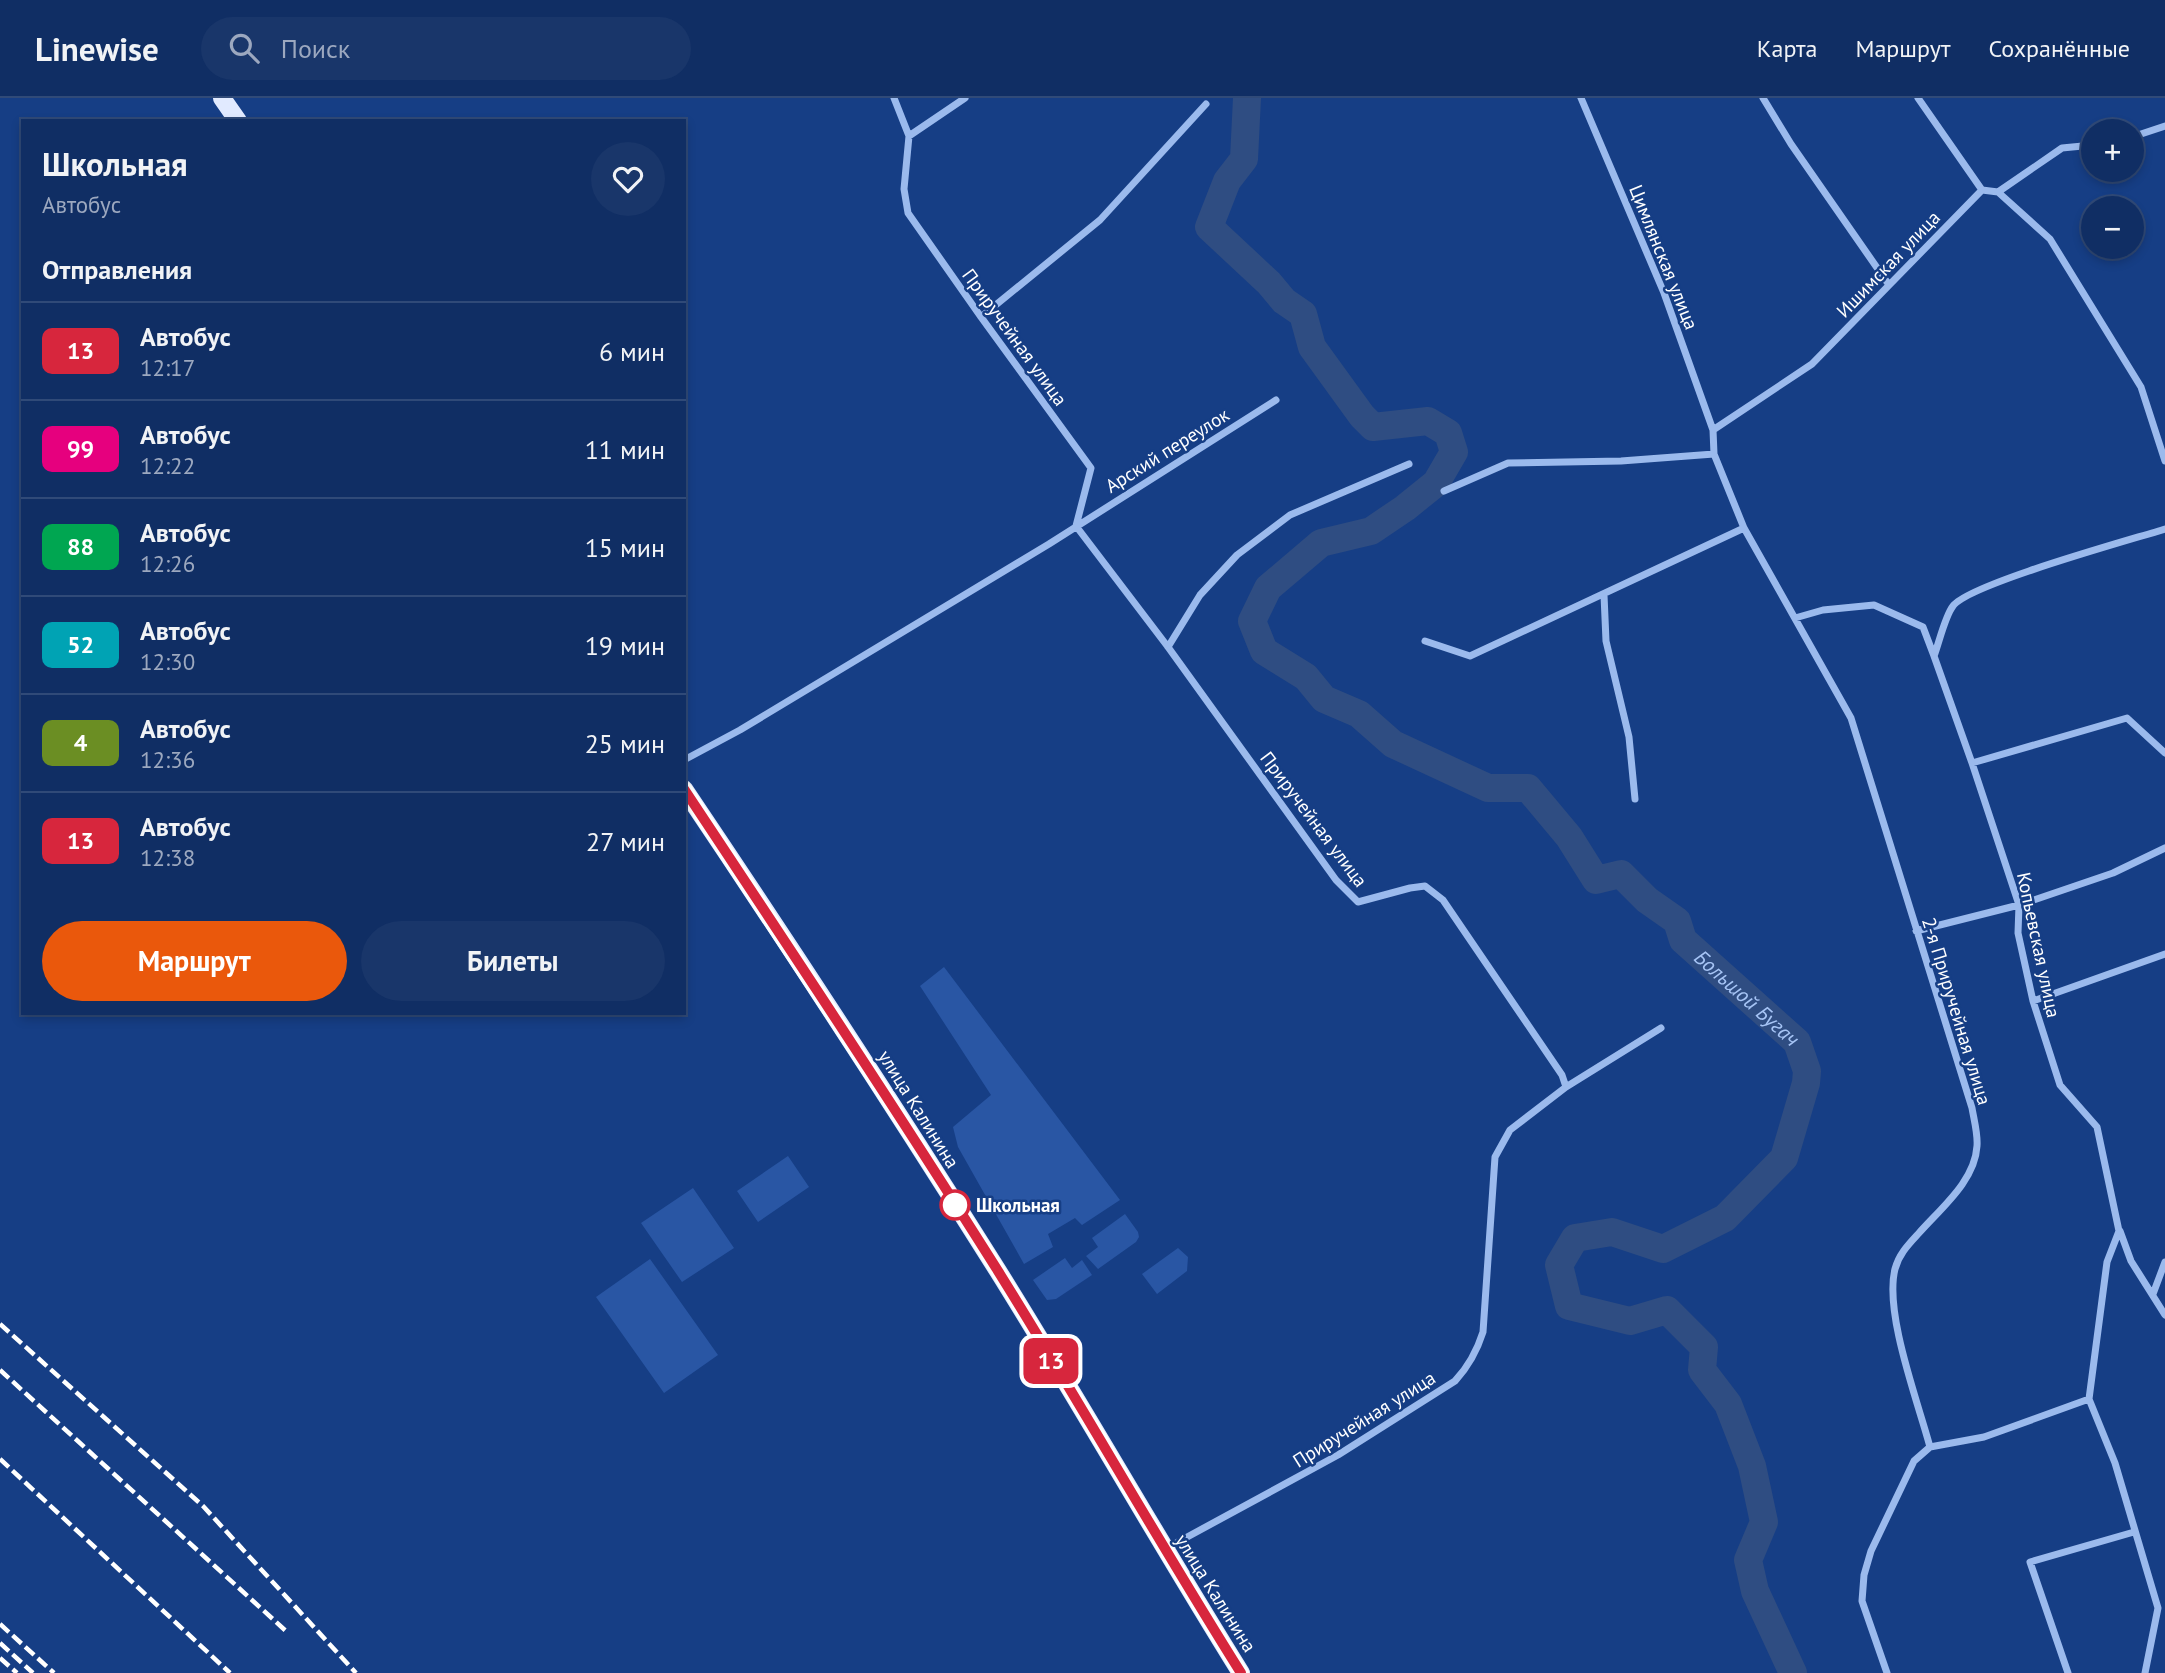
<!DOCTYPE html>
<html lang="ru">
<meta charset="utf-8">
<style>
:root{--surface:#102e64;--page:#19366a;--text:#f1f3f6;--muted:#9ca8bf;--line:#304a78;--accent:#ea580c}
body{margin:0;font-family:"PT Sans",sans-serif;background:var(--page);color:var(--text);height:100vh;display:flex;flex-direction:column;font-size:26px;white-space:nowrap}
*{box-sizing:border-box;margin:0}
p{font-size:23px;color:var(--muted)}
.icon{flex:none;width:38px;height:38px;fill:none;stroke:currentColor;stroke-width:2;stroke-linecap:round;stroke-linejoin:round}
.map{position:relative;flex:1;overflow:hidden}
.details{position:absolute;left:21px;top:21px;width:665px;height:896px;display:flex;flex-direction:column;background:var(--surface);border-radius:0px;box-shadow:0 4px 10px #0003,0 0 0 2px var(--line)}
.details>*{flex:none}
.badge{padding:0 14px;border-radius:10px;font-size:24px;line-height:46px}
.fabs{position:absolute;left:2081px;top:21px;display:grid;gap:14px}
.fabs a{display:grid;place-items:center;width:63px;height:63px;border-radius:50%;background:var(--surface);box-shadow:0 4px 10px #0003,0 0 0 2px var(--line);font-size:35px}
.map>.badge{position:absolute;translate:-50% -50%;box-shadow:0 0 0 4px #fff}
h2{padding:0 21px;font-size:26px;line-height:63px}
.round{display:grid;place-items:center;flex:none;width:74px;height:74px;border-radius:37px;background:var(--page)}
.head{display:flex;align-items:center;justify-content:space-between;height:119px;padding:0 21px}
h1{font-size:33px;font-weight:800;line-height:52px}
.cta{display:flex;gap:14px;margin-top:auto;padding:14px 21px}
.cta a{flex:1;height:80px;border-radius:42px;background:var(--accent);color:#fff;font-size:28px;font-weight:800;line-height:80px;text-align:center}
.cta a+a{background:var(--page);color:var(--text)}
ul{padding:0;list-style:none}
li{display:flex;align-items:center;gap:21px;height:98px;padding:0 21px;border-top:2px solid var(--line)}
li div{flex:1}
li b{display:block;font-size:26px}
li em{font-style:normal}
li .badge{min-width:77px;font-weight:700;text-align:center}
header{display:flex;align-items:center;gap:42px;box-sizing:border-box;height:98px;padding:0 35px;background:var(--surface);border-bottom:2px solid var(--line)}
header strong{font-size:33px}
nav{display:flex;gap:38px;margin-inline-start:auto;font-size:24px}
.search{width:490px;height:63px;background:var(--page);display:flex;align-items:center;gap:18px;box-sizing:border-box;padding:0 24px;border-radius:38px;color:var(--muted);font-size:26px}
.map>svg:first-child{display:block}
.green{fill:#2956a4}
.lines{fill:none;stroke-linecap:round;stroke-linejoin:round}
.river{stroke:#2f4d82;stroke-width:28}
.street{stroke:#9bbaed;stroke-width:7}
.primary{stroke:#e1eaff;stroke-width:18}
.rail{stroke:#fff;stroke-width:4.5;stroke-dasharray:12 5;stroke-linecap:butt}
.line-casing{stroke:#fff;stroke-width:16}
.line{stroke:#d7263d;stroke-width:10}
.stop-dot{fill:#fff;stroke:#d7263d;stroke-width:3.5}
.labels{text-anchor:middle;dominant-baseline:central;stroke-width:5;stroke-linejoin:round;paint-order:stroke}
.street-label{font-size:19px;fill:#fff;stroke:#163e85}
.stop-label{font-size:19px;font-weight:bold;fill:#fff;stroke:#163e85;text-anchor:start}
.water-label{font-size:21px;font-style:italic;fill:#a6c4f5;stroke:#163e85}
</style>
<header>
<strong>Linewise</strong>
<div class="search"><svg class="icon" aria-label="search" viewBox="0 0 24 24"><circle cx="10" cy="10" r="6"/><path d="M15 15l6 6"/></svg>Поиск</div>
<nav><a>Карта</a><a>Маршрут</a><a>Сохранённые</a></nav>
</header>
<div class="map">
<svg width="2165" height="1575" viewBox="0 0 2165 1575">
<rect width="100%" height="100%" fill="#163e85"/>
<path class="green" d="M 944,869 L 1120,1102 L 1082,1127 L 1075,1120 L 1048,1136 L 1053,1149 L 1024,1166 L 958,1049 L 953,1029 L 991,997 L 920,888 Z
M 788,1058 L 809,1089 L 758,1124 L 737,1093 Z
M 693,1090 L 734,1150 L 682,1184 L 641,1125 Z
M 1125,1116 L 1138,1134 L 1139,1139 L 1136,1144 L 1098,1171 L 1086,1158 L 1098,1149 L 1092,1140 Z
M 1178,1150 L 1188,1159 L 1187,1173 L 1157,1196 L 1142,1176 Z
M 1065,1160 L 1072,1170 L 1082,1162 L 1092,1177 L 1056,1201 L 1047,1202 L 1033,1182 Z
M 650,1161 L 718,1257 L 664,1295 L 596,1199 Z"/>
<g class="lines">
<path class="river" id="s1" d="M 1247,0 L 1244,61 L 1227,83 L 1209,129 L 1269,185 L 1284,203 L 1303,216 L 1312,249 L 1362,318 L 1373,329 L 1428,323 L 1448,335 L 1454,354 L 1436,385 L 1405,410 L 1371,433 L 1321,445 L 1268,490 L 1252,523 L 1264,553 L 1306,579 L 1324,601 L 1359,616 L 1393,646 L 1488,690 L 1528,690 L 1569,739 L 1596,782 L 1621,776 L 1647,802 L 1677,823 L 1683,842 L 1797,944 L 1807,973 L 1806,985 L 1784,1060 L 1725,1120 L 1663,1151 L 1612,1134 L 1575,1140 L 1559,1167 L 1569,1208 L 1630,1223 L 1667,1212 L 1704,1249 L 1702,1272 L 1728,1306 L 1752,1368 L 1764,1424 L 1748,1462 L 1755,1493 L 1793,1575"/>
<path class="street" d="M 894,0 L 909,38 L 904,91 L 908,115 L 981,219 L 1091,370 L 1076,428 L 1168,549 L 1336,782 L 1358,804 L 1410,790 L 1425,788 L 1443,802 L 1562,977 L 1566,989 L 1510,1032 L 1495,1059 L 1483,1234 C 1477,1253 1468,1269 1455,1283 L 1338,1357 L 1167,1450
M 1581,0 L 1664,195 L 1713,332 L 1714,356 L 1744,430 L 1851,620 L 1972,1010 C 1974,1022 1978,1036 1977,1048 C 1975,1083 1941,1110 1919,1135 C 1908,1147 1899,1156 1895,1171 C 1884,1215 1918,1304 1930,1349 L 1914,1363 L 1871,1453 L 1864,1477 L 1862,1503 L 1887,1575
M 1763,0 L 1791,46 L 1889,187
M 1918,0 L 1982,92
M 909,38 L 965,0
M 2132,39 L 2165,28
M 1998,94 L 2050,141 L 2141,289 L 2165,363
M 981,219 L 1100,122 L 1206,6
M 1713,332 L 1812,266 L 1982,92 L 1998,94 L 2062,50 L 2093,47
M 1444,393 L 1508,365 L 1621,363 L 1714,356
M 1604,497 L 1606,543 L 1629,639 L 1635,701
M 1795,520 L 1823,512 L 1874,507 L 1923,529 L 1934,558 C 1939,545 1945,518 1953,508 C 1969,486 2130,442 2165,431
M 1425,543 L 1470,558 L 1744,430
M 1168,549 L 1200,497 L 1237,457 L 1290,417 L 1409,366
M 684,662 L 740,632 L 1049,446 L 1276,302
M 1972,665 L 2127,620 L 2165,655
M 1916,833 L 2019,807 L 2113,775 L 2165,750
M 2033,903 L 2165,856
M 1566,989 L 1661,930
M 2120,1133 L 2131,1163 L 2165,1217
M 2153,1196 L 2165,1164
M 2089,1301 L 2115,1365 L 2158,1510 L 2145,1575
M 1930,1349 L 1984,1339 L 2089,1301 L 2107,1164 L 2119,1133 L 2097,1029 L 2060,987 L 2033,903 L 2018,835 L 2019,807 L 1972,665 L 1934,558
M 2068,1575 L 2030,1464 L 2134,1434"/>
<path class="primary" d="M 222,0 L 238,23
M 684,691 C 791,850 896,1011 998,1173 C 1081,1306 1158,1442 1241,1575"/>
<path class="rail" d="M 0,1226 L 203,1408 L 356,1575
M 0,1272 L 287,1534
M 0,1361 L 230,1575
M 0,1526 L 54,1575
M 0,1545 L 33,1575
M 0,1560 L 17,1575"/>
</g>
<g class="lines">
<defs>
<path id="line" d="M 684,691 C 790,851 896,1011 998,1173 C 1081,1306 1158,1443 1241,1575"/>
</defs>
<use href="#line" class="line-casing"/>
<use href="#line" class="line"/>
</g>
<circle class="stop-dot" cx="955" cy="1107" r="14"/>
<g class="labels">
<g class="street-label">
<text transform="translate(1664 159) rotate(68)">Цимлянская улица</text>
<text transform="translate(1888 166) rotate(-46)">Ишимская улица</text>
<text transform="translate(1015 239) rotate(54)">Приручейная улица</text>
<text transform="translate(1167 352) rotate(-32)">Арский переулок</text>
<text transform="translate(1314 721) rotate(53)">Приручейная улица</text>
<text transform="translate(2039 847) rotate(78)">Копьевская улица</text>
<text transform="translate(1957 913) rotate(73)">2-я Приручейная улица</text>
<text transform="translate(919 1011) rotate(58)">улица Калинина</text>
<text transform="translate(1364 1321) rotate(-32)">Приручейная улица</text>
<text transform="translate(1216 1495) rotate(58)">улица Калинина</text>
</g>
<g class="stop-label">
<text x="976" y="1107">Школьная</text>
</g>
<g class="water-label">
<text stroke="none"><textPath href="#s1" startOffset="1433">Большой Бугач</textPath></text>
</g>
</g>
</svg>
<div class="fabs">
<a>+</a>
<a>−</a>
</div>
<b class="badge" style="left:1051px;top:1263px;background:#d7263d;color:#fff">13</b>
<section class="details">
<div class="head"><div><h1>Школьная</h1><p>Автобус</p></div><a class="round"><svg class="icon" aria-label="heart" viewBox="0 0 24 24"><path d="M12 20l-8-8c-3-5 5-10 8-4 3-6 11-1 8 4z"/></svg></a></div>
<h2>Отправления</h2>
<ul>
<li><span class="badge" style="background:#d7263d;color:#fff">13</span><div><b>Автобус</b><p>12:17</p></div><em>6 мин</em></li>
<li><span class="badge" style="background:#e6007e;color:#fff">99</span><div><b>Автобус</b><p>12:22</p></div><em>11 мин</em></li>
<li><span class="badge" style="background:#00a651;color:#fff">88</span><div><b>Автобус</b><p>12:26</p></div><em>15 мин</em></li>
<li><span class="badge" style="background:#00a3b4;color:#fff">52</span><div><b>Автобус</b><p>12:30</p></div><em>19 мин</em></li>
<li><span class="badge" style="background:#6b8e23;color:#fff">4</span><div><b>Автобус</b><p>12:36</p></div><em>25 мин</em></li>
<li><span class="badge" style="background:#d7263d;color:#fff">13</span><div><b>Автобус</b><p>12:38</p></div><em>27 мин</em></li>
</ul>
<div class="cta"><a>Маршрут</a><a>Билеты</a></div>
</section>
</div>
